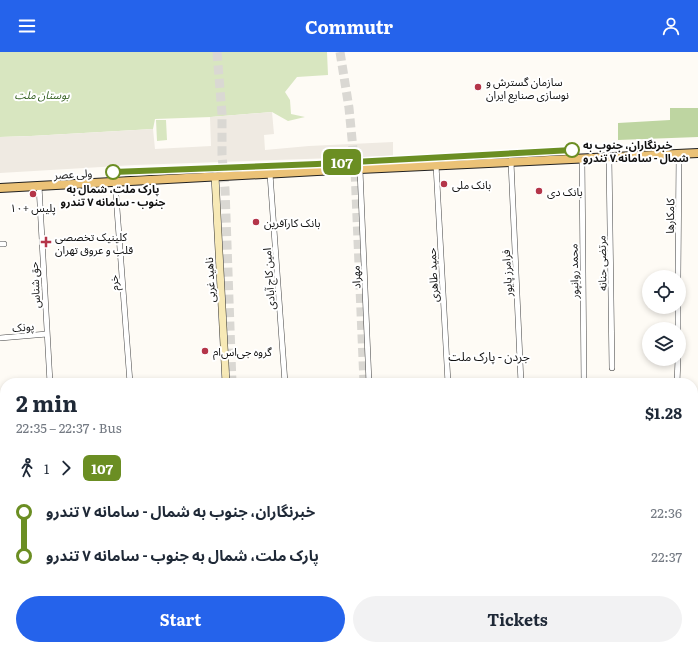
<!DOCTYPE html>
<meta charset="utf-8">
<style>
:root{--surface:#fff;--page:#f2f2f3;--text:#1f2937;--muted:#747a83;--accent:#2563eb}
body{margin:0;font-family:Literata,"Noto Sans Arabic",serif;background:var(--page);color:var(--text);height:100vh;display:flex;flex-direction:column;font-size:15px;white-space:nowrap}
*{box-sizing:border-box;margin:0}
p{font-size:13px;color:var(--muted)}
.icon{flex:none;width:22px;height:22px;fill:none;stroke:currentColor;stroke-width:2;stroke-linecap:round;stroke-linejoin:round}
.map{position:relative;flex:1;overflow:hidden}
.drawer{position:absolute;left:0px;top:326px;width:698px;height:272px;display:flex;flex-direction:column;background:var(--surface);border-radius:16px 16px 0 0;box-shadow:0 2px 6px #0003}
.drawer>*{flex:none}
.badge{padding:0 8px;border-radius:6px;font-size:14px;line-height:26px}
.fabs{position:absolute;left:642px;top:218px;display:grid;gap:8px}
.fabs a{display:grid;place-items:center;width:44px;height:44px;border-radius:50%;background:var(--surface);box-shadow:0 2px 6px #0003;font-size:20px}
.map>.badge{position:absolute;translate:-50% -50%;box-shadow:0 0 0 2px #fff}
.legs{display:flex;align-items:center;gap:6px;height:44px;padding:0 16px;font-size:13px}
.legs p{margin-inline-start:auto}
.headline{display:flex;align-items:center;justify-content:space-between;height:68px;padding:0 16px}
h1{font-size:22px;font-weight:700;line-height:30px}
.button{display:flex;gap:8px;margin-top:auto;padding:8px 16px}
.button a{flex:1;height:46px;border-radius:24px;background:var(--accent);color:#fff;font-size:16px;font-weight:700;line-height:46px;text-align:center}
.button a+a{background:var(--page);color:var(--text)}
ul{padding:0 16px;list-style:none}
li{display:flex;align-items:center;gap:14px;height:44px;font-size:15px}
li i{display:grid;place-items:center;width:6px;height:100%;margin:0 5px;background:currentColor}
li i::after{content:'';width:10px;height:10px;margin:-5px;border:3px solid;border-radius:50%;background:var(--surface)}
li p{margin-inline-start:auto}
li:first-child i{background:linear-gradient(#0000 50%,currentColor 0)}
li:last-child i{background:linear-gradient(currentColor 50%,#0000 0)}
header{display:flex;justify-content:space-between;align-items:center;height:52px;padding:0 16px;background:var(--accent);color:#fff;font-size:18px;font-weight:700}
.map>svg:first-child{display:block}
.green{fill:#d8e6c0}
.forest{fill:#bed5a1}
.plaza{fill:#efeae2}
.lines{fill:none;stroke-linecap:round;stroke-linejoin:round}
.trunk-tunnel{stroke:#dad8d3;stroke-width:9;stroke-dasharray:9 4.5;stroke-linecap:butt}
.minor-casing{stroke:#434343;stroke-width:6}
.secondary-casing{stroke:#323232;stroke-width:8}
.primary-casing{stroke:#212121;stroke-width:10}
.minor{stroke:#fff;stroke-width:5}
.secondary{stroke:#f7e9b6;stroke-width:7}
.primary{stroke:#ebc277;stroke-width:8}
.line-1-casing{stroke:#fff;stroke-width:9}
.line-1{stroke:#6b8e23;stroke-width:6}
.poi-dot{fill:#b43549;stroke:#fff;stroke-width:1.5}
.stop-1-dot{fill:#fff;stroke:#6b8e23;stroke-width:2}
.labels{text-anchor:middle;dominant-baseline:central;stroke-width:4;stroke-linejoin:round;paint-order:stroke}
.poi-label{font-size:11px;fill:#101010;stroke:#fff;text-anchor:start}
.park-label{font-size:11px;font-style:italic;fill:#396326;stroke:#fff}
.stop-label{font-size:11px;font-weight:bold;fill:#101010;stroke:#fff;text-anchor:start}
.street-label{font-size:11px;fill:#101010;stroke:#fff}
.neighbourhood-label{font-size:12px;fill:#101010;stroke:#fff}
</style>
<header><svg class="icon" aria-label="menu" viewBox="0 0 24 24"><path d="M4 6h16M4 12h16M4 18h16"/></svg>Commutr<svg class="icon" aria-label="person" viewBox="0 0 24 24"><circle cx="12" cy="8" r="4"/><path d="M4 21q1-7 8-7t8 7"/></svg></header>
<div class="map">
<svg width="698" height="598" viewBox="0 0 698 598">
<rect width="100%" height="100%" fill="#fefbf5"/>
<path class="green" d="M 0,0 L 327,0 L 328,23 L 297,25 L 285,40 L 290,48 L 291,62 L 305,65 L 288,69 L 272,60 L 211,65 L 155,67 L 153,77 L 31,84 L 0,85 Z
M 156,68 L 166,68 L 167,88 L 157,89 Z
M 0,498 L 5,499 L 5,578 L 0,578 Z"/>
<path class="forest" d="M 670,56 L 698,56 L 698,85 L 618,88 L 618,71 L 670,68 Z"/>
<path class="plaza" d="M 272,60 L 274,82 L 264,83 L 265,98 L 309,94 L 393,90 L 393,104 L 135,113 L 0,121 L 0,85 L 31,84 L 153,77 L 155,97 L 211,94 L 210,65 Z"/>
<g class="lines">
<path class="trunk-tunnel" d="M 217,0 L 222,62 L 222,103 L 225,137 L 232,331
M 340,0 L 349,56 L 355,118 L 364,331
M 374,593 L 375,598"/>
<defs>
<path id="minor" d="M 609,106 L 612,316
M 582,107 L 584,331
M 511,110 L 521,331
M 436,113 L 448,331
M 360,118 L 369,331
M 270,122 L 285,331
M 115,130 L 130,331
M 39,134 L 50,331
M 0,192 L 4,192
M 678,225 L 679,102
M 678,277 L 678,255
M 0,286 L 47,282
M 677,331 L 678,307
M 693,438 L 698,438
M 693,528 L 698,528
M 63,593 L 63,598
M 150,593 L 150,598
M 300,593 L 300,598
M 380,593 L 381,598
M 462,593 L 462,598
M 519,593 L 520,598
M 643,593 L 643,598
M 586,598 L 586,593"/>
<path id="secondary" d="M 215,124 L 226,331
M 239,593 L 239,598"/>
<path id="primary" d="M 0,136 L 317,119 L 698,101"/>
</defs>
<use href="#minor" class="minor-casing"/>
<use href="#secondary" class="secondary-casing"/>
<use href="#primary" class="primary-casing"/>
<use href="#minor" class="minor"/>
<use href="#secondary" class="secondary"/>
<use href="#primary" class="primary"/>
</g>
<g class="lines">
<defs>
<path id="line-1" d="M 113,120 L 317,112 L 572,98"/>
</defs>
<use href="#line-1" class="line-1-casing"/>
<use href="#line-1" class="line-1"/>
</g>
<g class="poi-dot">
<circle cx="478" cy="35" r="4"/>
<circle cx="444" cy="132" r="4"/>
<circle cx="539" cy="139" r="4"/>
<circle cx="33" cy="142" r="4"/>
<circle cx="256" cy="170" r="4"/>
<path d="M44 184h4v4h4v4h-4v4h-4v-4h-4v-4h4z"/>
<circle cx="205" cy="299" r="4"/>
</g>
<g class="stop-1-dot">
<circle cx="572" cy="98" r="7"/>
<circle cx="113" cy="120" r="7"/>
</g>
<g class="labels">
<g class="poi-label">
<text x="486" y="29">سازمان گسترش و<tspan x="486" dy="13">نوسازی صنایع ایران</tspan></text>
<text x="452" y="132">بانک ملی</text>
<text x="547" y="139">بانک دی</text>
<text x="33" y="155" text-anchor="middle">پلیس +۱۰</text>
<text x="264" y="170">بانک کارآفرین</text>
<text x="55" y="184">کلینیک تخصصی<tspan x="55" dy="13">قلب و عروق تهران</tspan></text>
<text x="213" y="299">گروه جی‌اس‌ام</text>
</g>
<g class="park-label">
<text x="42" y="42">بوستان ملت</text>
</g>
<g class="stop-label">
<text x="583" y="92">خبرنگاران، جنوب به<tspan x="583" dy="13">شمال - سامانه ۷ تندرو</tspan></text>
<text x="113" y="136" text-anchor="middle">پارک ملت، شمال به<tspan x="113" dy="13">جنوب - سامانه ۷ تندرو</tspan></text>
</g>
<g class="street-label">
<text transform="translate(73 121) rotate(-3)">ولی عصر</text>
<text transform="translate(669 164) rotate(-89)">کامکارها</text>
<text transform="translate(601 211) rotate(-91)">مرتضی حنانه</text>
<text transform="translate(573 219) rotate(-91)">محمد روانپور</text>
<text transform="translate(506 221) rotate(-93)">فرامرز پایور</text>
<text transform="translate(432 223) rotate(-93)">حمید طاهری</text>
<text transform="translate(355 225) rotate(-92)">مهراد</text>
<text transform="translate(268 227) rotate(-94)">امین کاج آبادی</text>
<text transform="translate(209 228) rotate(-93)">ناهید غربی</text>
<text transform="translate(113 231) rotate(-94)">خرم</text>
<text transform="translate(34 233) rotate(-93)">حق شناس</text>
<text transform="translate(23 274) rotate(-5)">پونک</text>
</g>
<g class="neighbourhood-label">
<text x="489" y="304">جردن - پارک ملت</text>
</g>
</g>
</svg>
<div class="fabs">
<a><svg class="icon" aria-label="locate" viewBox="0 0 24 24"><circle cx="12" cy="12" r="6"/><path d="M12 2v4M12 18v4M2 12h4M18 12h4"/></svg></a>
<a><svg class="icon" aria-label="layers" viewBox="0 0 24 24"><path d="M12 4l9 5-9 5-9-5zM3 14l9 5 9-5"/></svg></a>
</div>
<b class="badge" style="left:342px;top:110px;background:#6b8e23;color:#fff">107</b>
<section class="drawer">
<div class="headline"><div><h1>2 min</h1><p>22:35 – 22:37 · Bus</p></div><b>$1.28</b></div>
<div class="legs"><svg class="icon" aria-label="walk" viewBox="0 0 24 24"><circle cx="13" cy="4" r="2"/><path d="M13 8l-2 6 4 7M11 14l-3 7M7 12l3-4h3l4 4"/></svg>1<svg class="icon" aria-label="forward" viewBox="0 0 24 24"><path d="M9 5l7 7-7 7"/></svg><b class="badge" style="background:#6b8e23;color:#fff">107</b></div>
<ul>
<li><i style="color:#6b8e23"></i><b>خبرنگاران، جنوب به شمال - سامانه ۷ تندرو</b><p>22:36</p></li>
<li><i style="color:#6b8e23"></i><b>پارک ملت، شمال به جنوب - سامانه ۷ تندرو</b><p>22:37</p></li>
</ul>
<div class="button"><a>Start</a><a>Tickets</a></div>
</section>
</div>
